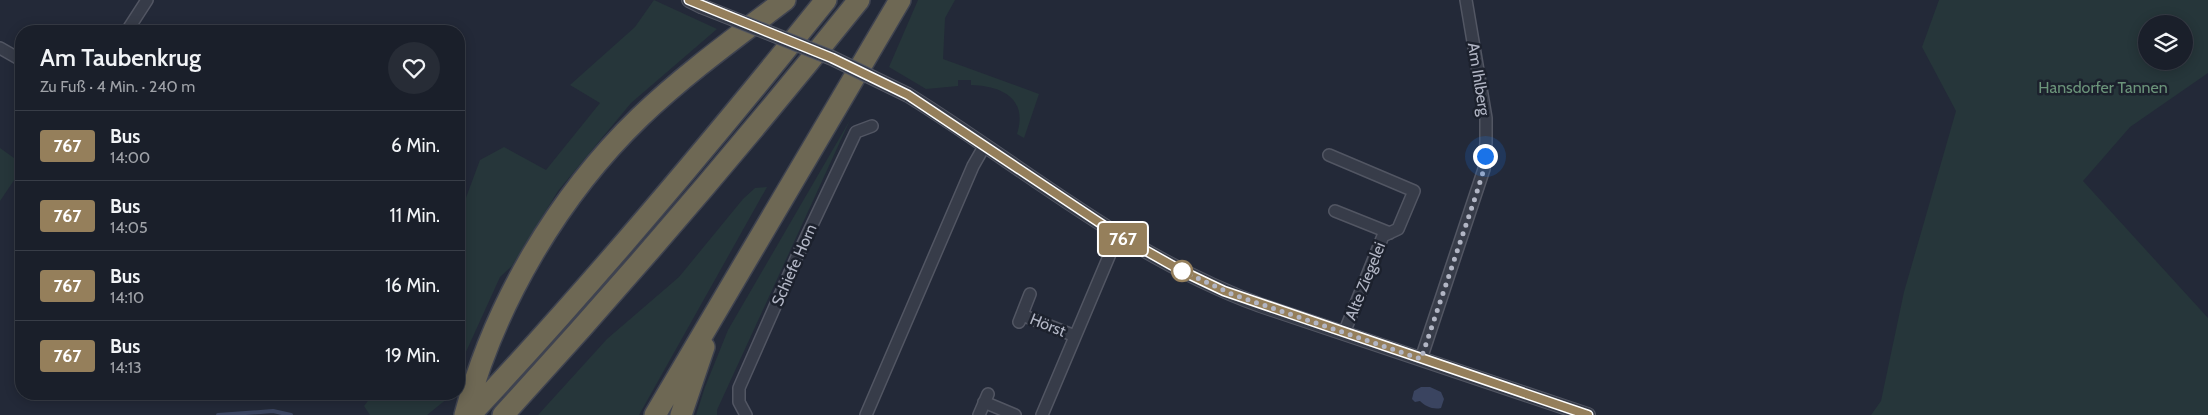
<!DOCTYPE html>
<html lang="de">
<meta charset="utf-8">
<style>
:root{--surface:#1a1f2a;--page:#272c36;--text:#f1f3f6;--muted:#9fa2a8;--line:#383d47}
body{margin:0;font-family:Cabin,sans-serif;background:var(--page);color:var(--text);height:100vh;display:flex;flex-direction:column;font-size:19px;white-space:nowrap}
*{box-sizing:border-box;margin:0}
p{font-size:16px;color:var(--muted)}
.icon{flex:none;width:28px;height:28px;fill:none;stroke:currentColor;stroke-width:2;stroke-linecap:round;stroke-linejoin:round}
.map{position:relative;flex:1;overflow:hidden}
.side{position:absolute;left:15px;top:25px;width:450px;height:375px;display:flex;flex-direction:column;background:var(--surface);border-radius:20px;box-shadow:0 2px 12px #0003,0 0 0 1px var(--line)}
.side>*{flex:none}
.badge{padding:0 10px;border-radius:4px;font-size:18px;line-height:32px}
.buttons{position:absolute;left:2138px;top:15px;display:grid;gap:10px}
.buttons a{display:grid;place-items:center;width:55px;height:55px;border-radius:50%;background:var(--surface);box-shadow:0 2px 12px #0003,0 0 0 1px var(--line);font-size:25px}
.you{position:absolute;width:25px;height:25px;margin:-12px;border:4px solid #fff;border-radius:50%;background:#1a73e8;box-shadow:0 0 0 8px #1a73e833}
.map>.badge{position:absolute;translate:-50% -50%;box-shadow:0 0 0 2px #fff}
.round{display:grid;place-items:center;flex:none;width:52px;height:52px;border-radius:26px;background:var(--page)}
.head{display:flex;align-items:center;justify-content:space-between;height:85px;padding:0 25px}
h1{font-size:24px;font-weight:600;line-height:38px}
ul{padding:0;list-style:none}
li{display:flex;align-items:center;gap:15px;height:70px;padding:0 25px;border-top:1px solid var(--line)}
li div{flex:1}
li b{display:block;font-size:19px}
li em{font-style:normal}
li .badge{min-width:55px;font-weight:700;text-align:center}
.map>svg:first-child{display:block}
.green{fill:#26363a;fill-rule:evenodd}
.water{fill:#3a4460}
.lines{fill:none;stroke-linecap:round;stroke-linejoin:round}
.stream{stroke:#3a4460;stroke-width:4}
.minor-casing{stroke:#525663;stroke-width:14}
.tertiary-casing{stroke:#525663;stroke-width:16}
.motorway-casing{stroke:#3f4350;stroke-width:24}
.minor{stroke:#373c49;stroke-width:11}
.tertiary{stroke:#373c49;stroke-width:14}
.motorway{stroke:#6e6854;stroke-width:21}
.tertiary-bridge-casing{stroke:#525663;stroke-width:16;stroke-linecap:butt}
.tertiary-bridge{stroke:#373c49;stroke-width:14}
.line-casing{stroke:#fff;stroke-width:11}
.line{stroke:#957f5b;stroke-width:8}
.walk{stroke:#b2b6c5;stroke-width:5;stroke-dasharray:0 9}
.stop-dot{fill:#fff;stroke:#957f5b;stroke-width:2.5}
.labels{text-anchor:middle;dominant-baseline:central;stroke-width:5;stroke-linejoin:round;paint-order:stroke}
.street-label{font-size:16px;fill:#b2b6c5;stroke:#1c212d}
.park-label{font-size:16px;fill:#6b947a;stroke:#1c212d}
</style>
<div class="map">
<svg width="2208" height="415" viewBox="0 0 2208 415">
<rect width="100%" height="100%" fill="#232938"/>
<path class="green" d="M 654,0 L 717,29 L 631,103 L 558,191 L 512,266 L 500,277 L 465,354 L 459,375 L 459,202 L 464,203 L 480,160 L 504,147 L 546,170 L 600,103 L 570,85 L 635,27 Z
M 918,0 L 955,0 L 945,18 L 943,59 L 1039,94 L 1024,138 L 1017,134 C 1028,99 1003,86 971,85 L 971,80 L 958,80 L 958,86 L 926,89 L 889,67 Z
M 1939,0 L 2208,0 L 2208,73 L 2130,127 L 2083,181 L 2208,318 L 2208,415 L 1871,415 L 1881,401 L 1904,292 L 1956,111 L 1922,47 ZM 2146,24 L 2184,24 L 2184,61 L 2146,61 Z
M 850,120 L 717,410 L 717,415 L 696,415 L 705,387 L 728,330 Z
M 0,148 L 21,163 L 21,170 L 0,201 Z
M 767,187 L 639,415 L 538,415 L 607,339 L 679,277 L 743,199 L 755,188 Z
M 373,394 L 453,394 L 427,415 L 370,415 L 364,406 Z"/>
<path class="water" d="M 1421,387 L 1430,387 L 1441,392 L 1444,399 L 1441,408 C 1433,410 1425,406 1420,401 L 1415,402 L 1412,399 L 1414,391 Z"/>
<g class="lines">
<path class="stream" d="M 218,415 L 273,411 L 291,415"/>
<defs>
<path id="minor" d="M 127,31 L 147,0
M 0,48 L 21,60
M 1329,155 L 1414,191 L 1398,229 L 1383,236 L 1344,333
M 1335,211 L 1390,233
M 1022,315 L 1075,336
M 1019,322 L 1030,294
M 1421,359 L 1484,169 L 1486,142 L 1486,118 L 1466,0
M 984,402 L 1015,415
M 746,415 L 739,402 L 739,388 L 795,261 L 856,132 L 872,126
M 866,415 L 973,166 L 985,145
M 979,415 L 988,394
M 1042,415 L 1118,235"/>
<path id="tertiary" d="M 689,0 L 701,6
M 908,95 C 1024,167 1130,258 1260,305 L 1588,415"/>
<path id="motorway" d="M 465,415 C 494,305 558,196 640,117 C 685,74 735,38 785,0
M 470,415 C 595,282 712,142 826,0
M 503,415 C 626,281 745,142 859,0
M 655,415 L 900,0
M 681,415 L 704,347"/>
</defs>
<use href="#minor" class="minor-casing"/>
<use href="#tertiary" class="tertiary-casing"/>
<use href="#motorway" class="motorway-casing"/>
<use href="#minor" class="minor"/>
<use href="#tertiary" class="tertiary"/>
<use href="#motorway" class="motorway"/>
<defs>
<path id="tertiary-bridge" d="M 701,6 L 832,58 L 908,95"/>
</defs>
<use href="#tertiary-bridge" class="tertiary-bridge-casing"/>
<use href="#tertiary-bridge" class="tertiary-bridge"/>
</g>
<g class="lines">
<defs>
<path id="line" d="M 689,0 L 832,58 L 908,95 L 1118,235 L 1182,271 L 1224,291 L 1588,415"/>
</defs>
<use href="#line" class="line-casing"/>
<use href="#line" class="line"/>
<path class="walk" d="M 1182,271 L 1234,295 L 1421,359 L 1476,195 L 1484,169 L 1485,156"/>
</g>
<circle class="stop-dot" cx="1182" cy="271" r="10"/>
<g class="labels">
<g class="street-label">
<text transform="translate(1479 79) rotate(81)">Am Ihlberg</text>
<text transform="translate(794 265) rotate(-66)">Schiefe Horn</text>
<text transform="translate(1365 281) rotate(-68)">Alte Ziegelei</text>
<text transform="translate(1048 325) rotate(22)">Hörst</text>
</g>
<g class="park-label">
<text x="2103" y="87">Hansdorfer Tannen</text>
</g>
</g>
</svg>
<div class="buttons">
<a><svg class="icon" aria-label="layers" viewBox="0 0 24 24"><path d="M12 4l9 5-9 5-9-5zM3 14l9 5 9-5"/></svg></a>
</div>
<div class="you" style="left:1485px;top:156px"></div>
<b class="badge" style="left:1123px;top:239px;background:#957f5b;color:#fff">767</b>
<section class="side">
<div class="head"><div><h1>Am Taubenkrug</h1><p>Zu Fuß · 4 Min. · 240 m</p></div><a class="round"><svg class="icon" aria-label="heart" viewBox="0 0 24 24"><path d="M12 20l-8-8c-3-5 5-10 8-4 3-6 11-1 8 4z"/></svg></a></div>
<ul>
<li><span class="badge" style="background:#957f5b;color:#fff">767</span><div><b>Bus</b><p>14:00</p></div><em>6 Min.</em></li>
<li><span class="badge" style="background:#957f5b;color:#fff">767</span><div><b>Bus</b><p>14:05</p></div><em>11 Min.</em></li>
<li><span class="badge" style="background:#957f5b;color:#fff">767</span><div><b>Bus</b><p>14:10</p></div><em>16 Min.</em></li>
<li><span class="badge" style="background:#957f5b;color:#fff">767</span><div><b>Bus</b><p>14:13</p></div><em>19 Min.</em></li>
</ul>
</section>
</div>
